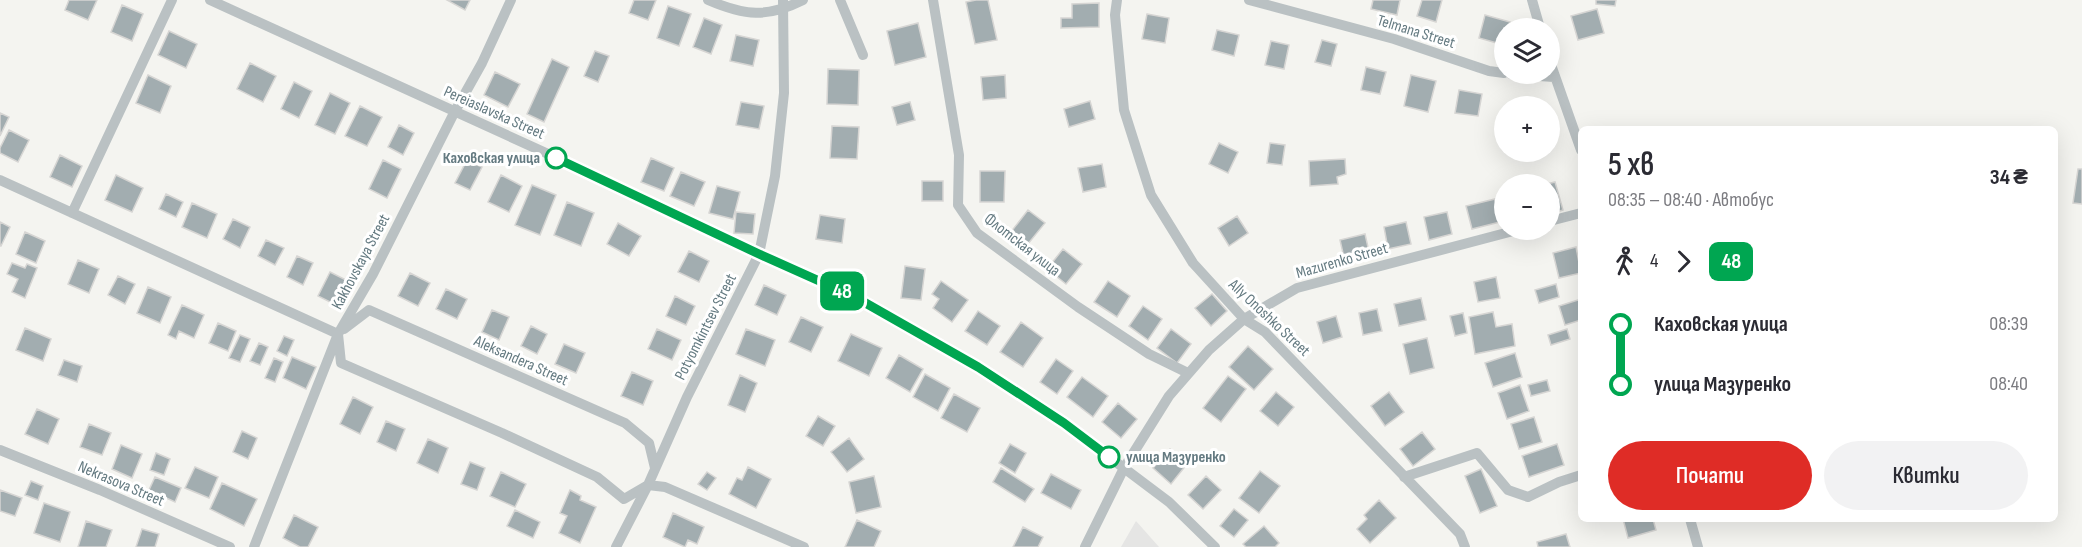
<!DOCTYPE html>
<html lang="uk">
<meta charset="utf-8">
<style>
:root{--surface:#fff;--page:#f2f2f3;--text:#2b2b33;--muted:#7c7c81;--accent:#df2c26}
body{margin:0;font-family:"Sofia Sans Condensed",sans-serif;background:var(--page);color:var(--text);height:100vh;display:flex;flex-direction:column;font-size:22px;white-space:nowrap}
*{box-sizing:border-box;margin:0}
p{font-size:20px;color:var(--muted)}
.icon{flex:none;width:33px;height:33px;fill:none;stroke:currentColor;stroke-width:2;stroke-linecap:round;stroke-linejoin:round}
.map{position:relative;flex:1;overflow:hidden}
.sheet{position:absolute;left:1578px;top:126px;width:480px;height:396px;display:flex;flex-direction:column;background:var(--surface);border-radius:9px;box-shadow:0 6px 24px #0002}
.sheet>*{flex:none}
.badge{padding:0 12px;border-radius:9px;font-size:21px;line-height:39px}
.fabs{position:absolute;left:1494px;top:18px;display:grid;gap:12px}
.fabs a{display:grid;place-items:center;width:66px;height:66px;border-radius:50%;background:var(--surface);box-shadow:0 6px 24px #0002;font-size:30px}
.map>.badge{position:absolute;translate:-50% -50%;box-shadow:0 0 0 3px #fff}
.legs{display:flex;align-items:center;gap:9px;height:66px;padding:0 30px;font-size:20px}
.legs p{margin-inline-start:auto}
.summary{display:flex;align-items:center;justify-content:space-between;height:102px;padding:0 30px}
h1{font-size:33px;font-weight:600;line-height:45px}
.cta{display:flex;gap:12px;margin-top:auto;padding:12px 30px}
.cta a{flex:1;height:69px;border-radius:36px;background:var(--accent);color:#fff;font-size:24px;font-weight:600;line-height:69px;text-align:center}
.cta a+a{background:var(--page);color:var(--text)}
ul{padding:0 30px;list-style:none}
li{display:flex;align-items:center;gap:21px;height:60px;font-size:22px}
li i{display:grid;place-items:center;width:9px;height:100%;margin:0 8px;background:currentColor}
li i::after{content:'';width:15px;height:15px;margin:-8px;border:4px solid;border-radius:50%;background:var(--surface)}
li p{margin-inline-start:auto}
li:first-child i{background:linear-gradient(#0000 50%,currentColor 0)}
li:last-child i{background:linear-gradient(currentColor 50%,#0000 0)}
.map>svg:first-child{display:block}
.built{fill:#e5e5e4}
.building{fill:#a2adb0;stroke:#d6d5d3;stroke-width:1.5}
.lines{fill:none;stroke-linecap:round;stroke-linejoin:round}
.minor{stroke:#bac1c3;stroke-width:10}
.line-1-casing{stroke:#fff;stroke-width:14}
.line-1{stroke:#00a651;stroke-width:9}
.stop-1-dot{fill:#fff;stroke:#00a651;stroke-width:3}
.labels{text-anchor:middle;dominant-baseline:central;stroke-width:6;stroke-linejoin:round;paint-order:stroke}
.street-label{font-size:16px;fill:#647a81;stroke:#fff}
.stop-label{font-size:16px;font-weight:bold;fill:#647a81;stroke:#fff;text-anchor:end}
</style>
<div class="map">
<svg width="2082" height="547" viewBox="0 0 2082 547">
<rect width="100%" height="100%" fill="#f4f4f0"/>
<path class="built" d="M 1136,521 L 1159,547 L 1121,547 Z"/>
<path class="building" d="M 69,0 L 97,0 L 88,20 L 65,10 Z
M 447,0 L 470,0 L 465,10 Z
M 634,0 L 656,0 L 648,20 L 629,13 Z
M 976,0 L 988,0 L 997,40 L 975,44 L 966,2 Z
M 1373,0 L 1400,0 L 1397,15 L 1371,9 Z
M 1422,0 L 1442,0 L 1436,22 L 1417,16 Z
M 1596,0 L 1616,0 L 1615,6 L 1596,4 Z
M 1099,3 L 1099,27 L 1061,28 L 1061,18 L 1072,18 L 1072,4 Z
M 122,5 L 143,14 L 132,41 L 111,32 Z
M 668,6 L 691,14 L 679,46 L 657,38 Z
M 1597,9 L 1604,33 L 1578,40 L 1571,16 Z
M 1147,14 L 1169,18 L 1165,43 L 1142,39 Z
M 1485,15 L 1510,22 L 1508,28 L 1504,28 L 1504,45 L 1479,38 Z
M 704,18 L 722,25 L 711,54 L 693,47 Z
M 918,23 L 926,57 L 895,65 L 887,31 Z
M 1217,30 L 1239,35 L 1234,56 L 1212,50 Z
M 169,31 L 197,44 L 186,68 L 158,55 Z
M 736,35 L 759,40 L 753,66 L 730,61 Z
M 1322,40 L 1337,44 L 1331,66 L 1315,62 Z
M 1271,41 L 1289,45 L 1284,69 L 1265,65 Z
M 595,51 L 609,56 L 598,82 L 584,76 Z
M 552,59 L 569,67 L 544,122 L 527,114 Z
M 250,63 L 276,76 L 263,102 L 237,89 Z
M 1366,67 L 1386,72 L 1380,94 L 1361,90 Z
M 828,69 L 859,70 L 858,105 L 827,104 Z
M 495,72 L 520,84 L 508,107 L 484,95 Z
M 148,75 L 171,86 L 160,113 L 136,103 Z
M 1005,75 L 1006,98 L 983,100 L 981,77 Z
M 1411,75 L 1436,81 L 1428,112 L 1404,106 Z
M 294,82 L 312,91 L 299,118 L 281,109 Z
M 1459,90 L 1482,94 L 1478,116 L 1455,113 Z
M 330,93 L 350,103 L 335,134 L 315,125 Z
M 1090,101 L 1095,119 L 1069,127 L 1064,109 Z
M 741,102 L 764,106 L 759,129 L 736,125 Z
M 910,102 L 915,120 L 897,125 L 892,107 Z
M 360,106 L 382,117 L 367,146 L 345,136 Z
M 0,113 L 9,117 L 0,136 Z
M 399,125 L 414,133 L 403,155 L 388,147 Z
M 832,126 L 859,127 L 857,159 L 830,158 Z
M 9,130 L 29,140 L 18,162 L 0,153 L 0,148 Z
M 1219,143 L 1238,152 L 1228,173 L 1209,164 Z
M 1270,143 L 1285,145 L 1282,165 L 1267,163 Z
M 60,155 L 82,166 L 72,187 L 50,177 Z
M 651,158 L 674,168 L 664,191 L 641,182 Z
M 1345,159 L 1346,174 L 1337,177 L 1338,184 L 1310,186 L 1309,161 Z
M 383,160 L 401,169 L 387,198 L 369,189 Z
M 467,160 L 482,167 L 470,190 L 455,183 Z
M 1102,164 L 1106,187 L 1083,192 L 1078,168 Z
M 2078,169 L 2082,169 L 2082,204 L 2073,203 Z
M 980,171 L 1005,171 L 1004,202 L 980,202 Z
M 681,172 L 705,182 L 694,206 L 670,196 Z
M 116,175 L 143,188 L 132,212 L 105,200 Z
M 501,175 L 522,186 L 509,212 L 488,202 Z
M 922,181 L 943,181 L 943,201 L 922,201 Z
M 1555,182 L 1563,210 L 1550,214 L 1550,184 L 1547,184 Z
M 532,185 L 556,195 L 540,235 L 515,225 Z
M 717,186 L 740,192 L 733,219 L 709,213 Z
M 166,194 L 183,202 L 176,217 L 159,209 Z
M 1495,199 L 1500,222 L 1472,229 L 1466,206 Z
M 567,202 L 594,213 L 581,246 L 554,235 Z
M 192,203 L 217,214 L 207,238 L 182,227 Z
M 1028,210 L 1045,223 L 1023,250 L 1007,237 Z
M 736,212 L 755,214 L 753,234 L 734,233 Z
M 1447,212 L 1452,234 L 1429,240 L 1424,217 Z
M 820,215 L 845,219 L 842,243 L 816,239 Z
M 1237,216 L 1248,233 L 1229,246 L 1218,228 Z
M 233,219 L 250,227 L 240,248 L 223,239 Z
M 0,222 L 10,227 L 1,246 L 0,246 Z
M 1406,222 L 1411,244 L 1388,249 L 1384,227 Z
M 618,223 L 641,236 L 629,256 L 607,244 Z
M 25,232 L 45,241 L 36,263 L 16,254 Z
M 1365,234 L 1370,256 L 1345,262 L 1340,240 Z
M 266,240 L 284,248 L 275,265 L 258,256 Z
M 1576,247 L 1581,273 L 1559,278 L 1553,253 Z
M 1063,249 L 1082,264 L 1066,284 L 1047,269 Z
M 689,251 L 709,261 L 699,282 L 678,272 Z
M 297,256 L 313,263 L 303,285 L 287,277 Z
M 78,260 L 99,269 L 89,293 L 68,284 Z
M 12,263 L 25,268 L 27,264 L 37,268 L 25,298 L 12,292 L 18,279 L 7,274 Z
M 905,266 L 925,269 L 921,300 L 901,298 Z
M 330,272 L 352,283 L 340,307 L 318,296 Z
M 410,273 L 430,283 L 418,306 L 398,296 Z
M 118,276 L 135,284 L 125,304 L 108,295 Z
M 1496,277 L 1500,298 L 1478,302 L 1474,282 Z
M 941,281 L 968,300 L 952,322 L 933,308 L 939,299 L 932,294 Z
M 1108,281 L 1130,296 L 1117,317 L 1094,302 Z
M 1556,284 L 1559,297 L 1539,303 L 1535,290 Z
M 764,285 L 786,295 L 777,315 L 755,305 Z
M 148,287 L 171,297 L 160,323 L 137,313 Z
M 446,289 L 467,299 L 457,319 L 436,309 Z
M 1212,294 L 1227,311 L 1211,326 L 1195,308 Z
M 675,296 L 695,306 L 686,325 L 666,316 Z
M 1421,298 L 1426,320 L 1399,326 L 1394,304 Z
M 1581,299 L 1581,320 L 1565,325 L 1559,306 Z
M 182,305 L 204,315 L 194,338 L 179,331 L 176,339 L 168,335 Z
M 1143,306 L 1162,319 L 1148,340 L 1129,326 Z
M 1377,309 L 1382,331 L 1363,335 L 1359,313 Z
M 492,310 L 509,317 L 499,340 L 482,332 Z
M 978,311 L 1000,326 L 987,345 L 965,331 Z
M 1493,312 L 1496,327 L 1512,324 L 1515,346 L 1475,354 L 1469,317 Z
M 1463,313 L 1467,333 L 1455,336 L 1450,316 Z
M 1336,316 L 1342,337 L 1323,343 L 1317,322 Z
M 801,317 L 823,327 L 811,352 L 789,342 Z
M 1021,322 L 1043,338 L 1023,367 L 1000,352 Z
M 218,323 L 236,331 L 228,351 L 209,343 Z
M 531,326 L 547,334 L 537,354 L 521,346 Z
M 25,328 L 51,339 L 43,361 L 16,350 Z
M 657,329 L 681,340 L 672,360 L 648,349 Z
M 746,329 L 775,340 L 765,366 L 736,354 Z
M 1171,329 L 1191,344 L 1177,363 L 1157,348 Z
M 1567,329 L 1570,339 L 1551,345 L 1548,335 Z
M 851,334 L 882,348 L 869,376 L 838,361 Z
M 240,335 L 250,339 L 240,362 L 229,358 Z
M 284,336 L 294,340 L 287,356 L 277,351 Z
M 1427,338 L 1434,368 L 1410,374 L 1403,344 Z
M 259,343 L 268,347 L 260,365 L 250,361 Z
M 564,344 L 585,353 L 576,373 L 555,364 Z
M 1248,346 L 1273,369 L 1254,390 L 1229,367 Z
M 1515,353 L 1522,377 L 1493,387 L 1485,363 Z
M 899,355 L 923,369 L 910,392 L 886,378 Z
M 292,357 L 316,367 L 306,389 L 283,378 Z
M 274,358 L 283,362 L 275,382 L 265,378 Z
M 1056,359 L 1073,371 L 1057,394 L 1040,382 Z
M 64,360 L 82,366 L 77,382 L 58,375 Z
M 632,372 L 653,381 L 643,405 L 621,396 Z
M 925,374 L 950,388 L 938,411 L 913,397 Z
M 740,375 L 757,383 L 745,412 L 728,405 Z
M 1228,376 L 1246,389 L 1221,422 L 1203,408 Z
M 1082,377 L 1108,396 L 1093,417 L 1067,397 Z
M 1547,380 L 1550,391 L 1531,396 L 1528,385 Z
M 1520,385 L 1529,411 L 1507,419 L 1498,393 Z
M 1276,392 L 1294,407 L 1278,426 L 1260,411 Z
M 1389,392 L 1404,412 L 1385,426 L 1371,406 Z
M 954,394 L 980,408 L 967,432 L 941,418 Z
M 353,397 L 373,407 L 360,434 L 340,424 Z
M 1118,403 L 1137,419 L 1121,438 L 1102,422 Z
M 37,409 L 59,419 L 48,444 L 25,434 Z
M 818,416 L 835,426 L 823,446 L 806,436 Z
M 1534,417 L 1542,442 L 1519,449 L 1511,424 Z
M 386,421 L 405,429 L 396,451 L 377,442 Z
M 89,424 L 111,433 L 102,455 L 80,447 Z
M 242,431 L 257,438 L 248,459 L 233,452 Z
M 1422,432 L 1435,449 L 1413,466 L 1400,449 Z
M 849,438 L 864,459 L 847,472 L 831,452 Z
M 428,439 L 448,448 L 438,473 L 417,463 Z
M 1010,444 L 1026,453 L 1015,473 L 999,463 Z
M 1557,444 L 1564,465 L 1529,477 L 1522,456 Z
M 121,445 L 142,454 L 132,478 L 112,469 Z
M 1170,449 L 1187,464 L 1171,484 L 1153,468 Z
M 156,453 L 170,459 L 164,475 L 150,470 Z
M 470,462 L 485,468 L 477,490 L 461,484 Z
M 195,467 L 218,477 L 209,498 L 185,488 Z
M 748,467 L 771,479 L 756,508 L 729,494 L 737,478 L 742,480 Z
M 1001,468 L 1034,489 L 1025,502 L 993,482 Z
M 1481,469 L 1497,506 L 1480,513 L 1465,476 Z
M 1260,471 L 1280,486 L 1259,513 L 1239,498 Z
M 501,472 L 526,484 L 515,507 L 490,496 Z
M 707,472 L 716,478 L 707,490 L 698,484 Z
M 1051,474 L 1081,490 L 1071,509 L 1041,493 Z
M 874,476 L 881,507 L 856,513 L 849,482 Z
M 1206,476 L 1221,490 L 1203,509 L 1188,495 Z
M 155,477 L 181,488 L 175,502 L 149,490 Z
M 31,481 L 43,486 L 38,500 L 25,495 Z
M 222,483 L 257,499 L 244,526 L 210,509 Z
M 0,490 L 22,498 L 15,516 L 0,511 Z
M 570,490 L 581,496 L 580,500 L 596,507 L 580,543 L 559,533 L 567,516 L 560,513 Z
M 1379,500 L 1396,518 L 1370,543 L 1357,529 L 1367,519 L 1364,515 Z
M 44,503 L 70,512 L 60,542 L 34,533 Z
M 1234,509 L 1248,520 L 1234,537 L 1220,526 Z
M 515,510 L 540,522 L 533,538 L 507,526 Z
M 673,513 L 704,527 L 697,544 L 688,540 L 685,547 L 663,537 Z
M 294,515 L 318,527 L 308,547 L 300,547 L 283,538 Z
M 1623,519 L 1653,519 L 1656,530 L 1628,538 Z
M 857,520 L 881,531 L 874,547 L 845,547 Z
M 86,521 L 112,530 L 106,547 L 78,547 Z
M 1264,526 L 1279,543 L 1275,547 L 1246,547 L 1243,544 Z
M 1023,527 L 1043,537 L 1038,547 L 1013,547 Z
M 142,529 L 159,534 L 155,547 L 136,547 Z
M 1566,534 L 1570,547 L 1538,547 L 1537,542 Z"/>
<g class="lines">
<path class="minor" d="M 210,0 L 568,163 L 759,254 L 855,297 L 978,367 L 1064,423 L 1169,502 L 1215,547
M 708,0 C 745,16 767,18 803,0
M 840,0 L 863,55
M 933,0 L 959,155 L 958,205 L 977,233 L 1078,307 L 1149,354 L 1188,373
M 1117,0 L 1115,15 L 1124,110 L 1151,195 L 1193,263 L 1244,319 L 1265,332 L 1460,534 L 1465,547
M 1249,0 L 1394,39 L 1489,71 L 1504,73
M 1532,0 L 1540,28
M 1550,62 L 1581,150
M 1511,74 L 1554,77
M 0,180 L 338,334 L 341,363 L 502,433 L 597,477 L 624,499 L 648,485 L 665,487 L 804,547
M 72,213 L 172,0
M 1550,221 L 1581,213
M 344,329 L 369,310 L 625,423 L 649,443 L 655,468
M 0,450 L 100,490 L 230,547
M 1404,477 L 1477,453 L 1508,490 L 1528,497 L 1559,482 L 1581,475
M 1690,519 L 1698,547
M 254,547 L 338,334 L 373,274 L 454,113 L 482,63 L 511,0
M 616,547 L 648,485 L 687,397 L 759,254 L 775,176 L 784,93 L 783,0
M 1085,547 L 1124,468 L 1169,396 L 1209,350 L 1244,319 L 1297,288 L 1517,230"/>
</g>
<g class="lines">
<defs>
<path id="line-1" d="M 556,158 L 759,254 L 855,297 L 978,367 L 1064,423 L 1109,457"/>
</defs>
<use href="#line-1" class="line-1-casing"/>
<use href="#line-1" class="line-1"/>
</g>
<g class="stop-1-dot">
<circle cx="556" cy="158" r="10"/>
<circle cx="1109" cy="457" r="10"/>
</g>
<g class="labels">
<g class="street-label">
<text transform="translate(1416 32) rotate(17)">Telmana Street</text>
<text transform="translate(494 113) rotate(24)">Pereiaslavska Street</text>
<text transform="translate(1022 245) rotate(38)">Флотская улица</text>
<text transform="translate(1342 261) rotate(-16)">Mazurenko Street</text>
<text transform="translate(361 262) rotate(-62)">Kakhovskaya Street</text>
<text transform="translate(1269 318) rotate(43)">Ally Onoshko Street</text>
<text transform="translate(706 327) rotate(-63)">Potyomkintsev Street</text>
<text transform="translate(521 361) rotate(24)">Aleksandera Street</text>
<text transform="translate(121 484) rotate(23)">Nekrasova Street</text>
</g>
<g class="stop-label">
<text x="540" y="158">Каховская улица</text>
<text x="1126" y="457" text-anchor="start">улица Мазуренко</text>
</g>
</g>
</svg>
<div class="fabs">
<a><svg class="icon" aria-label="layers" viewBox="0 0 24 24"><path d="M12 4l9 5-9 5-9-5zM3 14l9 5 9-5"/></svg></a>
<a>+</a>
<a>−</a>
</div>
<b class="badge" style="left:842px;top:291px;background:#00a651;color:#fff">48</b>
<section class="sheet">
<div class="summary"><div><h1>5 хв</h1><p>08:35 – 08:40 · Автобус</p></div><b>34 ₴</b></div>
<div class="legs"><svg class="icon" aria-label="walk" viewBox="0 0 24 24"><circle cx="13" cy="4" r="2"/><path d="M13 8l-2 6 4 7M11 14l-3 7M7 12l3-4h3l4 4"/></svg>4<svg class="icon" aria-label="forward" viewBox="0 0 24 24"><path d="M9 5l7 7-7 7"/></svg><b class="badge" style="background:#00a651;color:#fff">48</b></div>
<ul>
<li><i style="color:#00a651"></i><b>Каховская улица</b><p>08:39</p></li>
<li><i style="color:#00a651"></i><b>улица Мазуренко</b><p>08:40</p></li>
</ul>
<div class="cta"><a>Почати</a><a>Квитки</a></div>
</section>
</div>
